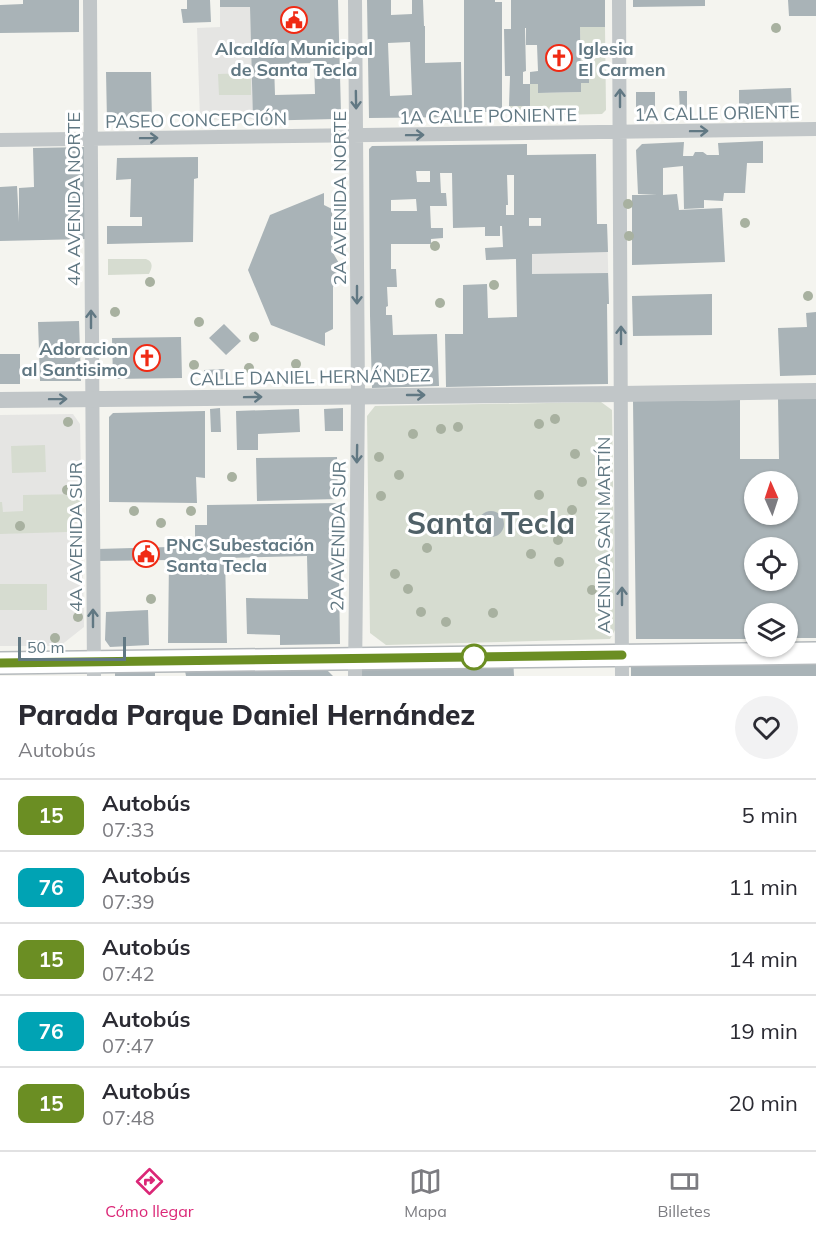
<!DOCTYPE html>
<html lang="es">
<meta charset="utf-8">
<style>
:root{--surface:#fff;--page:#f2f2f3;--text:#2b2b33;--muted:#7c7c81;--line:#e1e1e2;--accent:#db2777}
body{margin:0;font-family:Mulish,sans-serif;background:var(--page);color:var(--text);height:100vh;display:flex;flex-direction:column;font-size:22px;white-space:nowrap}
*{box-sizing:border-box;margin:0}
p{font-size:20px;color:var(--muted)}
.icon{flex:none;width:33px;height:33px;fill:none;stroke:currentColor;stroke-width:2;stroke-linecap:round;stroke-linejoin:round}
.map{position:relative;height:676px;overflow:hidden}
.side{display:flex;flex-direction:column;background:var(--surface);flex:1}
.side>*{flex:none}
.badge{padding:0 12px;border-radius:9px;font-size:21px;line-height:39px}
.needle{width:39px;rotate:357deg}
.buttons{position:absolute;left:744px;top:471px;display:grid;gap:12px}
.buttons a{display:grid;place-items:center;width:54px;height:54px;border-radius:50%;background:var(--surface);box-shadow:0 2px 4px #0004;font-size:30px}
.scale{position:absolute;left:18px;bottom:15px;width:108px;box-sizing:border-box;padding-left:6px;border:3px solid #617883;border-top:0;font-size:16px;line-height:21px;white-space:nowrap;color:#617883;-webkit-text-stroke:4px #fff;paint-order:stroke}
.map>.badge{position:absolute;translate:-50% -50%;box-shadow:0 0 0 3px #fff}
.round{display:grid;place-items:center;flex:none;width:63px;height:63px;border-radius:32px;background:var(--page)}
.overview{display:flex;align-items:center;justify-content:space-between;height:102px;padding:0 18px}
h1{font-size:28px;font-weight:800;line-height:45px}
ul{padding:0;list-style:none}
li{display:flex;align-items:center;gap:18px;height:72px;padding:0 18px;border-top:2px solid var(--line)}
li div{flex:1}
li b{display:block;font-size:22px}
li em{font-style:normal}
li .badge{min-width:66px;font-weight:700;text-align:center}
.tabs{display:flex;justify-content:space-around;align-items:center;height:84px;border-top:2px solid var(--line);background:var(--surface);font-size:16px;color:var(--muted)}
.tabs a{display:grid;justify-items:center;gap:3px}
.tabs .selected{color:var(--accent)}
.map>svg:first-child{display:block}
.built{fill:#e5e5e3}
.green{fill:#d6dcd0}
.building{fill:#a9b3b7;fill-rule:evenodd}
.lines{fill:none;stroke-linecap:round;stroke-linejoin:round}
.primary-casing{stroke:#b4b9bc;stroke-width:24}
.minor{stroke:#c1c6c8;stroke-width:14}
.tertiary{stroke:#c1c6c8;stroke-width:16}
.primary{stroke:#fff;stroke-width:21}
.tree{fill:#a8b1a0}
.oneway{stroke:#617883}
.line-casing{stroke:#fff;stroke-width:14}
.line{stroke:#6b8e23;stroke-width:9}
.stop-dot{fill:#fff;stroke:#6b8e23;stroke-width:3}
.labels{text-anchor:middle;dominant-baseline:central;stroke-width:6;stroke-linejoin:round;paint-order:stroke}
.poi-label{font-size:18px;font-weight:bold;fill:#617883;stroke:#fff;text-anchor:start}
.street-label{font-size:18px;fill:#617883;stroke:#fff}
.town-label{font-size:30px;font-weight:bold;fill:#4f6067;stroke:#fff}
</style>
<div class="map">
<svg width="816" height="676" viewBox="0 0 816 676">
<rect width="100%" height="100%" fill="#f4f4ef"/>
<path class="built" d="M 220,7 L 250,7 L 253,119 L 200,120 L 197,28 L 220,27 Z
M 607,224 L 609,304 L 517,306 L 515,226 Z
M 73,414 L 80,424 L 84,627 L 60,646 L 0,646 L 0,415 Z"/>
<path class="green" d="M 580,27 L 605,27 L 606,110 L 602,114 L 511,116 L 510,106 L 530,105 L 530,84 L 538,84 L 538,93 L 581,92 L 581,83 L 589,83 L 589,71 L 581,71 Z
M 251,73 L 251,95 L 219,95 L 218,74 Z
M 108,259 L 146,259 C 154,262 152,268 149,274 L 147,274 L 108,275 Z
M 601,402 L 612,410 L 615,630 L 610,639 L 386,645 L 370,633 L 367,416 L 375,406 Z
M 45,445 L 46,472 L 12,473 L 11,446 Z
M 82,494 L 82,523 L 67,523 L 67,532 L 0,534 L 0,502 L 2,502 L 3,512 L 23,511 L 23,495 Z
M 0,584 L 47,584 L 47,610 L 0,610 Z"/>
<path class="building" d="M 23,0 L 79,0 L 79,32 L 0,33 L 0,5 L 23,4 Z
M 187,0 L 210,0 L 211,22 L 183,23 L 181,9 L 187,9 Z
M 220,0 L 338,0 L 341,113 L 335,119 L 253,121 L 250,7 L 220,7 ZM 314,63 L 315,94 L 275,95 L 274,64 Z
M 367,0 L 391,0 L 391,15 L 412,14 L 412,0 L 423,0 L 424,26 L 425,26 L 425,63 L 461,62 L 462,117 L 369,118 ZM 410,42 L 412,95 L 390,96 L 388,43 Z
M 464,0 L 495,0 L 495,2 L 502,2 L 502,112 L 464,112 Z
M 511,0 L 605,0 L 605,27 L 580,27 L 581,71 L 589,70 L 589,83 L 581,83 L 581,92 L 538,93 L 538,84 L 530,84 L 530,106 L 509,106 L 510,76 L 505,76 L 504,29 L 511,29 ZM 525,28 L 526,28 L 526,45 L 537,45 L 538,71 L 530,72 L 530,84 L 523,84 L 523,72 L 526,71 Z
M 633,0 L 705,0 L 705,6 L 633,7 Z
M 788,0 L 816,0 L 816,16 L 789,16 Z
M 106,72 L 151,72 L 152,122 L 107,121 Z
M 791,88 L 792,111 L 739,113 L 739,90 Z
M 679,91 L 687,91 L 687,113 L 680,114 Z
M 636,92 L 655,92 L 655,114 L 636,114 Z
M 763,141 L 763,163 L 747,163 L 745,193 L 724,193 L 723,201 L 704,200 L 704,208 L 684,209 L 683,166 L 663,168 L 663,195 L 677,194 L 679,210 L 722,208 L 725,262 L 632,265 L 632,195 L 657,195 L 638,194 L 636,150 L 642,144 L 684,142 L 683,156 L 693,156 L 695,152 L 703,152 L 707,155 L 719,155 L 718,143 Z
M 527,144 L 527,155 L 596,154 L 597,224 L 607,224 L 608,252 L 532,254 L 532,274 L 608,273 L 609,304 L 607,304 L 608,384 L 446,387 L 445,334 L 463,334 L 463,285 L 487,284 L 488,318 L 517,317 L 516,259 L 486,260 L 485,248 L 503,247 L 502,226 L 500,226 L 500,236 L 485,236 L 485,227 L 453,228 L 452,173 L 440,173 L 441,193 L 446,193 L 447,206 L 430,206 L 431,228 L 443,228 L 443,238 L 431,239 L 431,244 L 391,244 L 391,269 L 396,269 L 397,287 L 387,287 L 388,306 L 386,307 L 386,315 L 392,315 L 393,335 L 437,334 L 439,386 L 372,388 L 370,316 L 369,149 L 372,146 ZM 416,171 L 430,171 L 430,182 L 417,182 ZM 507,175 L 514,175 L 514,215 L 506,215 L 506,205 L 508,205 ZM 416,199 L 417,211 L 391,211 L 391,200 ZM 529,218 L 541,218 L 541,226 L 529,226 Z
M 85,147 L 86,239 L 0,241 L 0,187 L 17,186 L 19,222 L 19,188 L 34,187 L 33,148 Z
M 198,157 L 198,178 L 194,179 L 193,242 L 107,244 L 107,226 L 142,226 L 142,217 L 130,217 L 131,179 L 116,180 L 117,158 Z
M 324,193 L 324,205 L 332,209 L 333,253 L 343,270 L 333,287 L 333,329 L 325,333 L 325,346 L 271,325 L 248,270 L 270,215 Z
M 712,294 L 712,335 L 633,336 L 632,296 Z
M 816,312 L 816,375 L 780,376 L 778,328 L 807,327 L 806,313 Z
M 79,321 L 81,381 L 40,381 L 38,322 Z
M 224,324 L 241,341 L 226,355 L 209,338 Z
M 181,337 L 182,378 L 113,379 L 112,338 Z
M 0,354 L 20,354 L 20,384 L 0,384 Z
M 225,369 L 226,379 L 204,380 L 204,370 Z
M 816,398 L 816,638 L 788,638 L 788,614 L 754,614 L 754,639 L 636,639 L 633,401 L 740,400 L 740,459 L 779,459 L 778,399 ZM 754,482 L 788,482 L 788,514 L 754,514 ZM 754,548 L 788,548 L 788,580 L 754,580 Z
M 220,408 L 221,432 L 211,432 L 210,409 Z
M 343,408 L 343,431 L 325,431 L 324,409 Z
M 299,409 L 300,432 L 258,434 L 258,450 L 237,450 L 236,411 Z
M 205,411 L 205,478 L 196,477 L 197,503 L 109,502 L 109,417 L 113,413 Z
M 337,457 L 338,499 L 257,501 L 256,458 Z
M 338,503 L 340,644 L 280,645 L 280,635 L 247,634 L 246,598 L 308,599 L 307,556 L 225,558 L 227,643 L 168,643 L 169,560 L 97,561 L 97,549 L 169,547 L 169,542 L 195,541 L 195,525 L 207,525 L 207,505 Z
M478 524a13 13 0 1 1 26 0a13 13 0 1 1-26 0Z
M 148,610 L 149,645 L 110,647 L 105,640 L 106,612 Z
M 513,657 L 514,676 L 362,676 L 362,661 Z
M 816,657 L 816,676 L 631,676 L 631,658 Z
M 323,666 L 333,676 L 186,676 L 185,671 Z
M 115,667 L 155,667 L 155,676 L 115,676 Z"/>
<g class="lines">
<defs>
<path id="primary" d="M 0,663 L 816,653"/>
</defs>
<use href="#primary" class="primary-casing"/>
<path class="minor" d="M 90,0 L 94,676
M 355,0 L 358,396 L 355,676
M 619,0 L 622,676
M 0,140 L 816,129"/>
<path class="tertiary" d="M 0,400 L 621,394 L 816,391"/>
<use href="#primary" class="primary"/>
</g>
<g class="tree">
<circle cx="776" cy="28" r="5"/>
<circle cx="628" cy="204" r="5"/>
<circle cx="745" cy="223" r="5"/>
<circle cx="629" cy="236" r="5"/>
<circle cx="435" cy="246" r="5"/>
<circle cx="150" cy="282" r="5"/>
<circle cx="494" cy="285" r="5"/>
<circle cx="808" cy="296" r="5"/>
<circle cx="440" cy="303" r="5"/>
<circle cx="115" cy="312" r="5"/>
<circle cx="199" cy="322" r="5"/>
<circle cx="254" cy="337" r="5"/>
<circle cx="296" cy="364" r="5"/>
<circle cx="194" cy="365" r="5"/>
<circle cx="249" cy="368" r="5"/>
<circle cx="555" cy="419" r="5"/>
<circle cx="68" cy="422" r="5"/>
<circle cx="539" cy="424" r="5"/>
<circle cx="458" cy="427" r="5"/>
<circle cx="441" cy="429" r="5"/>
<circle cx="413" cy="434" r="5"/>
<circle cx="575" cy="454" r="5"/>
<circle cx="379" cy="457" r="5"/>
<circle cx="399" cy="475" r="5"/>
<circle cx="232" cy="477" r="5"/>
<circle cx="582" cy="482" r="5"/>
<circle cx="67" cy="490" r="5"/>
<circle cx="539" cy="495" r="5"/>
<circle cx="381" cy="496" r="5"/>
<circle cx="572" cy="510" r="5"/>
<circle cx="134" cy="511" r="5"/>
<circle cx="191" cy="511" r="5"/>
<circle cx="161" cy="523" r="5"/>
<circle cx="20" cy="526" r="5"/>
<circle cx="558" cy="540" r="5"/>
<circle cx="427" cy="548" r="5"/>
<circle cx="531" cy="554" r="5"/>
<circle cx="559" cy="562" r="5"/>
<circle cx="395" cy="574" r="5"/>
<circle cx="408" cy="589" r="5"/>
<circle cx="592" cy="590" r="5"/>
<circle cx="151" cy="599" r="5"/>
<circle cx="421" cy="612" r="5"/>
<circle cx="493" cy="613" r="5"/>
<circle cx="78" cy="617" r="5"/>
<circle cx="446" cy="622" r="5"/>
<circle cx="55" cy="638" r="5"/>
</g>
<defs><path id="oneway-shaft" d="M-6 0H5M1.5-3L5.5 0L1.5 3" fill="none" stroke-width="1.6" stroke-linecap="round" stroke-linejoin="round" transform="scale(1.5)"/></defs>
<g class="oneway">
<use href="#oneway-shaft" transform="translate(620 98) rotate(-90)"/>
<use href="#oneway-shaft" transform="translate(356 100) rotate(89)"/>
<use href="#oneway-shaft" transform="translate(699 131) rotate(-1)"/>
<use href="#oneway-shaft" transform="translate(415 135) rotate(-1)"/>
<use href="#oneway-shaft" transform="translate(149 138) rotate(-1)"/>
<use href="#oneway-shaft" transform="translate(357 295) rotate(90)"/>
<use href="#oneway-shaft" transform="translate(91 319) rotate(-90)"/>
<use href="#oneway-shaft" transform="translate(621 335) rotate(-90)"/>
<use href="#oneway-shaft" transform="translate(416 395)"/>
<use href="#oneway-shaft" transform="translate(253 397) rotate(-1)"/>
<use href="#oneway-shaft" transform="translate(58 399) rotate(-1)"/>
<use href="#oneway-shaft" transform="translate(357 454) rotate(91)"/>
<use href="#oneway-shaft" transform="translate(622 596) rotate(-90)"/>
<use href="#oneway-shaft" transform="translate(93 618) rotate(-90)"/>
</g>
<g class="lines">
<defs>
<path id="line" d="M 0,663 L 622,655"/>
</defs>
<use href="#line" class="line-casing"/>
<use href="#line" class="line"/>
</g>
<defs>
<symbol id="civic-ring" viewBox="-11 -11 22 22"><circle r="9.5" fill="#fff" stroke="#f02a14" stroke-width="1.5"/><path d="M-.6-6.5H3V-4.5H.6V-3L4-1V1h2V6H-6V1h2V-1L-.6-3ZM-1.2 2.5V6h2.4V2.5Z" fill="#f02a14"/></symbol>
<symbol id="church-ring" viewBox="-11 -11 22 22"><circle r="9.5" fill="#fff" stroke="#f02a14" stroke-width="1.5"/><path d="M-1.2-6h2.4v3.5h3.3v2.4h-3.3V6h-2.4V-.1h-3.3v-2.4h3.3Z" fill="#f02a14"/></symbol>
</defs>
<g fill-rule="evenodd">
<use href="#civic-ring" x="279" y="5" width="30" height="30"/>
<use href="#church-ring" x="544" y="43" width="30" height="30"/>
<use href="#church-ring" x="132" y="343" width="30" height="30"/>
<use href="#civic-ring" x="131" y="539" width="30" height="30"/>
</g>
<circle class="stop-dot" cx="474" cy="657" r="12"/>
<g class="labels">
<g class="poi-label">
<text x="294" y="48" text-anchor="middle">Alcaldía Municipal<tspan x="294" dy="21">de Santa Tecla</tspan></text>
<text x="578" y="48">Iglesia<tspan x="578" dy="21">El Carmen</tspan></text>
<text x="128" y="348" text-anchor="end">Adoracion<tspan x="128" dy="21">al Santisimo</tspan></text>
<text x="166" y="544">PNC Subestación<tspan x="166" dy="21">Santa Tecla</tspan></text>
</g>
<g class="street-label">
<text transform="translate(717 113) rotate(-1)">1A CALLE ORIENTE</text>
<text transform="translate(488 116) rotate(-1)">1A CALLE PONIENTE</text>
<text transform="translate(196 120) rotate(-1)">PASEO CONCEPCIÓN</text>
<text transform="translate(339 198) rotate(-90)">2A AVENIDA NORTE</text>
<text transform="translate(73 199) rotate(-90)">4A AVENIDA NORTE</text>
<text transform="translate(310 377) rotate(-1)">CALLE DANIEL HERNÁNDEZ</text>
<text transform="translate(603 535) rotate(-90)">AVENIDA SAN MARTÍN</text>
<text transform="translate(338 536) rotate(-89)">2A AVENIDA SUR</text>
<text transform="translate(75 537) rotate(-90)">4A AVENIDA SUR</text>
</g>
<g class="town-label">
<text x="491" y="523">Santa Tecla</text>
</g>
</g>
</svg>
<div class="buttons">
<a><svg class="needle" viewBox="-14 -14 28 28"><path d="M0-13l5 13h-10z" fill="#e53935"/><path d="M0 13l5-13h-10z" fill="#7c7c81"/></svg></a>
<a><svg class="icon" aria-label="locate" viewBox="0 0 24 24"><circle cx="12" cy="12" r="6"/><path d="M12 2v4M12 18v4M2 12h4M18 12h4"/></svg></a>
<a><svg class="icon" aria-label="layers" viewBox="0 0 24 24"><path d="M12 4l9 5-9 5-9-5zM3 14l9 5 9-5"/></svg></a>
</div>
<div class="scale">50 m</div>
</div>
<section class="side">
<div class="overview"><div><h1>Parada Parque Daniel Hernández</h1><p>Autobús</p></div><a class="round"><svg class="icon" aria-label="heart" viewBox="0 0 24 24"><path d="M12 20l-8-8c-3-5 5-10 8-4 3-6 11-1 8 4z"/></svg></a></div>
<ul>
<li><span class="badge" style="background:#6b8e23;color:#fff">15</span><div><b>Autobús</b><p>07:33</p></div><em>5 min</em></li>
<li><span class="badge" style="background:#00a3b4;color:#fff">76</span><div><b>Autobús</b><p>07:39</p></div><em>11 min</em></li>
<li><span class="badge" style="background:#6b8e23;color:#fff">15</span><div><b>Autobús</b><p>07:42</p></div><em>14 min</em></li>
<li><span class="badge" style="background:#00a3b4;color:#fff">76</span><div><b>Autobús</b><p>07:47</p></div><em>19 min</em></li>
<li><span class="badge" style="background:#6b8e23;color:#fff">15</span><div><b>Autobús</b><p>07:48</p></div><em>20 min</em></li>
</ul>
</section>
<nav class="tabs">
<a class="selected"><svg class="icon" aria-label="directions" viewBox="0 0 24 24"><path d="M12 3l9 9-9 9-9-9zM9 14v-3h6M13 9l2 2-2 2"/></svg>Cómo llegar</a>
<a><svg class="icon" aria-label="map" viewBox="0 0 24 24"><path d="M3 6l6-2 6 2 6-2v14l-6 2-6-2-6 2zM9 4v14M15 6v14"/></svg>Mapa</a>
<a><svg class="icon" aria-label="tickets" viewBox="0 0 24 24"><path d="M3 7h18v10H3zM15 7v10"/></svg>Billetes</a>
</nav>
